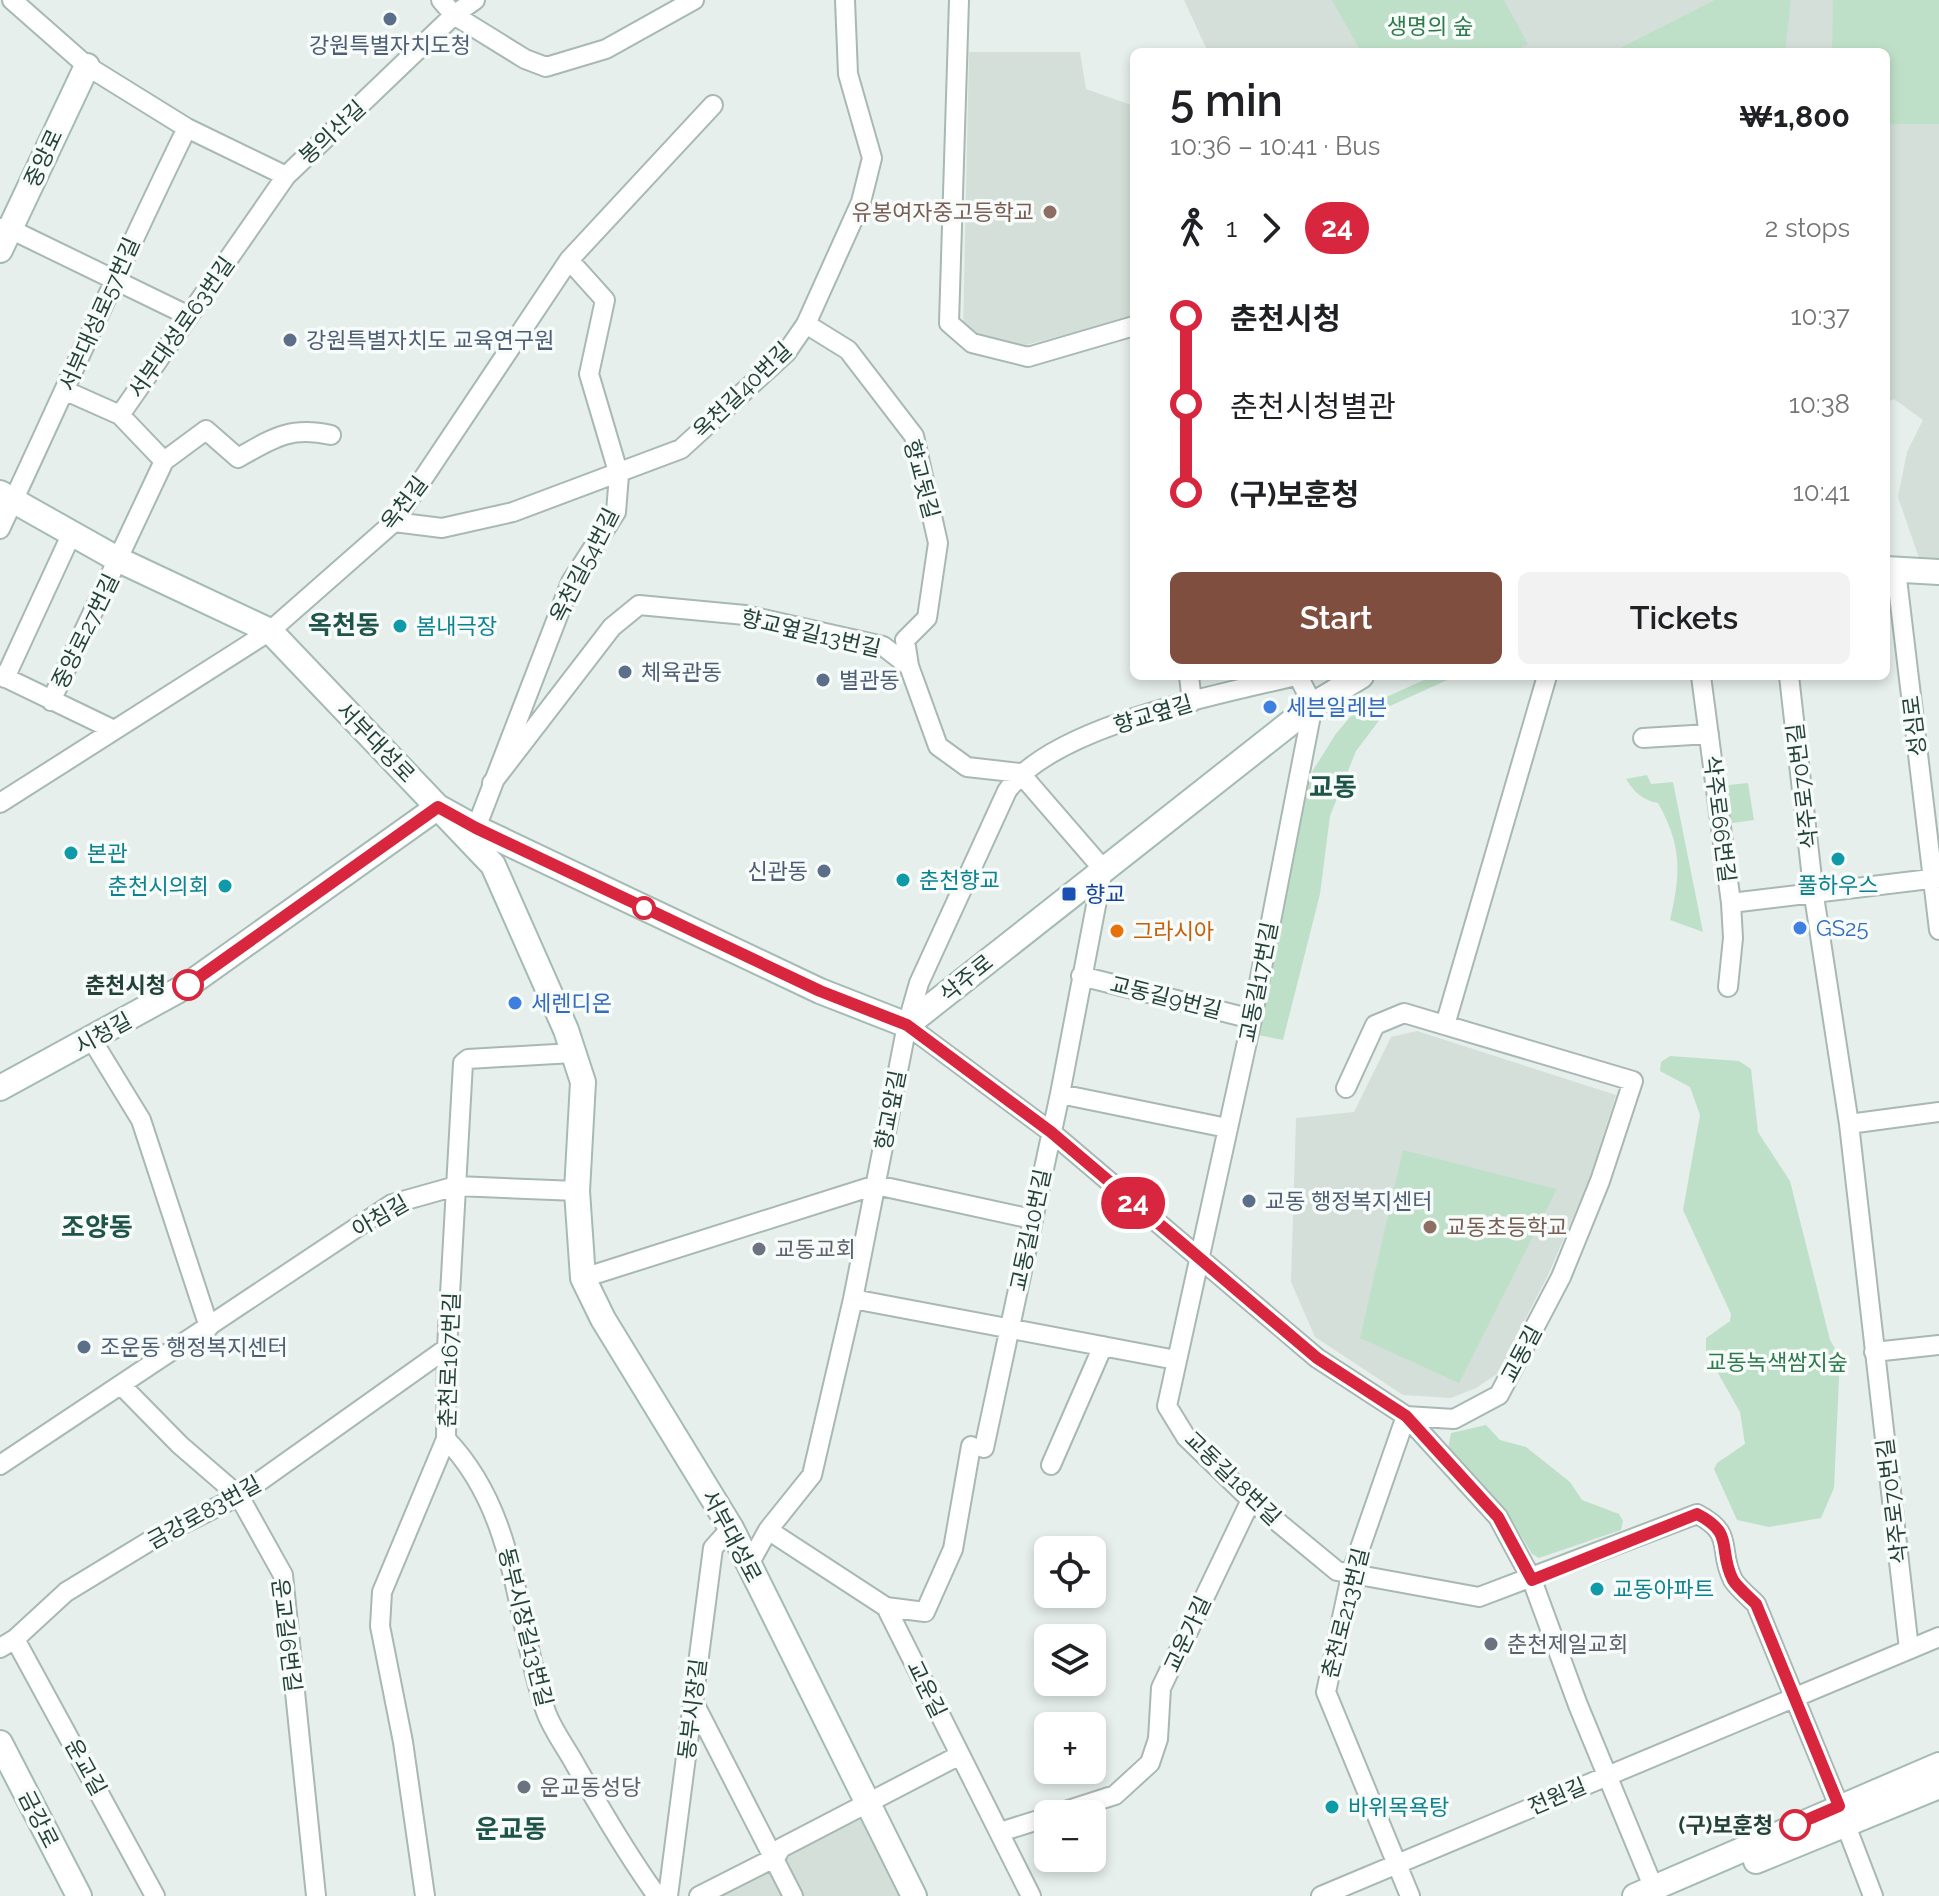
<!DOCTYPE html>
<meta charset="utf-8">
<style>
:root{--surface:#fff;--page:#f2f2f2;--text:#202124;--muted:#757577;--accent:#7f4e3f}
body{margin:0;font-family:Raleway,"Noto Sans KR",sans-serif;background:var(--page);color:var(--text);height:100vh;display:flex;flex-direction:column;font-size:30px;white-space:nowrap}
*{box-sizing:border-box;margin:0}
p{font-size:26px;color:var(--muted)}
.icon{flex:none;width:44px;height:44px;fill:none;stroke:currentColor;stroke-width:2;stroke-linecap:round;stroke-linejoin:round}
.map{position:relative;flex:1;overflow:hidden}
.panel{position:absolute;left:1130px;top:48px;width:760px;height:632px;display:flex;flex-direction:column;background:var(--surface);border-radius:12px;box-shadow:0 4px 12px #0003}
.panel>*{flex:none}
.badge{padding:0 16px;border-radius:26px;font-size:28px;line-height:52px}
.controls{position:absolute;left:1034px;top:1536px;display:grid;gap:16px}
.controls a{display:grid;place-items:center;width:72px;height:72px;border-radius:12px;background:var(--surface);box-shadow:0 4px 12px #0003;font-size:40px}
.map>.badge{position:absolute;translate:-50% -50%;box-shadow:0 0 0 4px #fff}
.legs{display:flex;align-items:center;gap:12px;height:88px;padding:0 40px;font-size:26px}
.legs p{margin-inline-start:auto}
.head{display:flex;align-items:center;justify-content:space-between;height:136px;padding:0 40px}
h1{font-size:44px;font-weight:600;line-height:60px}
.primary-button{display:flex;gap:16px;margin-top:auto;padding:16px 40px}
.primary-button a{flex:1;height:92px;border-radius:12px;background:var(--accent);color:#fff;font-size:32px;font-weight:600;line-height:92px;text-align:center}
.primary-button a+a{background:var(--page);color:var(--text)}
ul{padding:0 40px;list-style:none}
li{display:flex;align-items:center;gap:28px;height:88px;font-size:30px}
li i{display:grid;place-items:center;width:12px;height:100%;margin:0 10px;background:currentColor}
li i::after{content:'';width:20px;height:20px;margin:-10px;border:6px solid;border-radius:50%;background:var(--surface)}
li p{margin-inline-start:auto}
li:first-child i{background:linear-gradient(#0000 50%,currentColor 0)}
li:last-child i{background:linear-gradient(currentColor 50%,#0000 0)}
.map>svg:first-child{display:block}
.built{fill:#d4dfda}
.green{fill:#bfe0c8}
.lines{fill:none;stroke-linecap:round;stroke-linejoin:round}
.street-casing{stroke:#a8b8b2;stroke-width:22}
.secondary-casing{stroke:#a4bbb3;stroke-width:28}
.street{stroke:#fff;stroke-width:18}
.secondary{stroke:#fff;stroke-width:24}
.line-1-casing{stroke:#fff;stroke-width:18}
.line-1{stroke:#d7263d;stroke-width:12}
.service-dot{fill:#5c6f8a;stroke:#f7fbf9;stroke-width:3}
.education-dot{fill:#8d6e63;stroke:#f7fbf9;stroke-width:3}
.culture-dot{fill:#0f9aa8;stroke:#f7fbf9;stroke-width:3}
.shop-dot{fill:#3f7fe0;stroke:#f7fbf9;stroke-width:3}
.transit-dot{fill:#1a4fb4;stroke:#f7fbf9;stroke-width:3}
.stop-1-dot{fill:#fff;stroke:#d7263d;stroke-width:4}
.food-dot{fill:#e8710a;stroke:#f7fbf9;stroke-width:3}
.worship-dot{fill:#6b7280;stroke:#f7fbf9;stroke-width:3}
.labels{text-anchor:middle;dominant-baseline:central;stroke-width:7;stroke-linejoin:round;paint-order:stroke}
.park-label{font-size:22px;fill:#2d7a4b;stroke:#f7fbf9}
.service-label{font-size:22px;fill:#4e5e75;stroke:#f7fbf9;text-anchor:start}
.street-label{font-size:22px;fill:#24423a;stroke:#f7fbf9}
.education-label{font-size:22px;fill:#785e54;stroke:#f7fbf9;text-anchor:end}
.culture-label{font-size:22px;fill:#0d838f;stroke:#f7fbf9;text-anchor:start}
.shop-label{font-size:22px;fill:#366cbe;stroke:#f7fbf9;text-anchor:start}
.transit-label{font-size:22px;fill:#164399;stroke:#f7fbf9;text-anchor:start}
.food-label{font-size:22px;fill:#c56008;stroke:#f7fbf9;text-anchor:start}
.stop-label{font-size:22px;font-weight:bold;fill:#24423a;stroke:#f7fbf9;text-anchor:end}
.worship-label{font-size:22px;fill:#5b616d;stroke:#f7fbf9;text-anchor:start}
.quarter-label{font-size:26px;font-weight:bold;fill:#1f5548;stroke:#f7fbf9}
</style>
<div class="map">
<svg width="1939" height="1896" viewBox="0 0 1939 1896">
<rect width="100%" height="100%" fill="#e6efeb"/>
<path class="built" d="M 1184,0 L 1939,0 L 1939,563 L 1921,564 L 1898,497 L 1907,452 L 1923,420 L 1894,399 L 1886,403 L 1886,52 L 1208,52 Z
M 969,52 L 1080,52 L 1086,89 L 1134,106 L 1134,317 L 1018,347 L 963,333 Z
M 1417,1031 L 1616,1095 L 1589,1180 L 1548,1275 L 1497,1374 L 1476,1388 L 1451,1398 L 1403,1395 L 1315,1337 L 1291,1282 L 1296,1118 L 1354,1112 L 1391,1037 Z
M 863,1813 L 906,1896 L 704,1896 Z"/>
<path class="green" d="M 1332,0 L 1504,0 L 1528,44 L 1512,52 L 1361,52 Z
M 1715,0 L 1791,0 L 1785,52 L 1612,52 Z
M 1833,0 L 1939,0 L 1939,124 L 1886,124 L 1886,52 L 1832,52 Z
M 1433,676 L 1456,676 L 1390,706 L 1356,751 L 1330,816 L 1320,894 L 1283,1040 L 1253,1034 L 1307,780 L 1335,735 L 1355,711 Z
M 1647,775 L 1651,784 L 1673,782 L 1703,932 L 1670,920 C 1681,872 1682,846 1658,803 C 1642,800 1634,792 1626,779 Z
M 1748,783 L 1754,820 L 1725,824 L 1720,786 Z
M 1670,1056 L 1739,1061 L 1751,1069 L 1758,1132 L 1790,1181 L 1830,1340 L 1840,1357 L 1834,1488 L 1821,1518 L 1769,1527 L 1737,1520 L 1714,1469 L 1717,1463 L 1745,1444 L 1740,1412 L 1706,1352 L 1706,1338 L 1730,1321 L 1731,1314 L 1683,1210 L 1700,1115 L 1690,1087 L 1660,1071 L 1661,1062 Z
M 1403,1150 L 1557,1189 L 1459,1383 L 1360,1338 Z
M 1486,1425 L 1500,1440 L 1526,1447 L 1570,1482 L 1582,1500 L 1619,1514 L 1623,1521 L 1621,1530 L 1539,1558 L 1532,1554 L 1508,1514 L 1448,1449 L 1451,1433 Z"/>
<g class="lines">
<defs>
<path id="street" d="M 12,0 L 87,66 L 187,128 L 286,176 L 454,15 L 475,0
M 441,0 L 454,15 L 525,59 L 546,67 L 606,49 L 694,0
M 959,0 L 949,323 L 972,343 L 1028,357 L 1134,326
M 0,228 L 10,229 L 189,316
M 806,324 L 848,350 L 914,436 L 938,543 L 927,618 L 905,640 L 909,666
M 120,415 L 286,176
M 164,461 L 206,430 L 238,458 C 273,438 290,426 331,435
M 394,522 L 442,528 L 513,512 L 681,449 L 786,353 L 806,324 L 861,202 L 872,158 L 848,74 L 845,0
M 0,529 C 63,395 122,260 187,128
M 1896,570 L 1939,930
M 0,675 L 114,730
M 1189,676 L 1192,702
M 1298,676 L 1313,705 L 1252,1019 L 1167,1406 L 1186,1437 L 1251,1500 L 1337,1571 L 1479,1597 L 1697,1514 C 1736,1534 1717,1549 1733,1580 C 1738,1588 1749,1597 1756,1604 L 1839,1806
M 1701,676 L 1731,903 L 1939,878
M 1789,676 L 1814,896 L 1849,1124 L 1909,1649
M 5,678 L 71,535
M 51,701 L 164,461 L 120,415 L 66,391
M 1643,738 L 1709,734
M 492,783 L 612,627 L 639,605 L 745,615 L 883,646 L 909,666 L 938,746 L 967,767 L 1020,773 L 1103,869 L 1060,1094 L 984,1448
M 0,803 L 270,631 L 394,522 L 569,260 L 713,105
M 476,828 L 571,582 L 616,512 L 619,475 L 589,374 L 605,300 L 569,260
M 1081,976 L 1252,1019
M 1728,987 L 1733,938 L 1731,903
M 907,1025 L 1051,1132 L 1317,1358 L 1406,1416 L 1454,1419 L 1499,1395 L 1561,1277 L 1600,1181 L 1633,1081 L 1404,1013 L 1375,1025 L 1346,1088
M 1445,1025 L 1547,676
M 92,1040 L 141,1120 L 209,1327
M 1060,1094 L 1227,1128
M 1849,1124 L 1939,1112
M 583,1278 L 876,1185 L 1032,1219
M 853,1299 L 1176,1360
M 1874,1352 L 1939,1345
M 122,1386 L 180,1445 L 239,1496 L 283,1575 L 316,1896
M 446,1439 C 519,1515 514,1619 546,1712 C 553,1731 567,1749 576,1766 C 602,1811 627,1854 657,1896
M 0,1465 L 392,1204 L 456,1186 L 577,1191
M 1051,1465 L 1103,1346
M 768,1530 L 886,1607 L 1031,1896
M 748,1566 L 768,1530 L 812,1475 L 853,1299 L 907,1025 L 919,983 L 1007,791 C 1052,726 1218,695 1295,676
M 886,1607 L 925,1612 L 953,1549 L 971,1446
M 15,1639 L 155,1896
M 0,1648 L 15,1639 L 66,1592 L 153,1539 L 239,1496 L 447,1348
M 693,1701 L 793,1896
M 1056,1814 L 1115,1795 L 1150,1763 L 1158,1739 L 1161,1688 L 1251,1500
M 1845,1823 L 1873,1896
M 1000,1832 L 1048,1817
M 776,1857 L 781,1848 L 960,1755
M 425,1896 L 403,1742 L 380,1626 L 382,1592 L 446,1439 L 447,1348 L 463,1063 L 468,1059 L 573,1053
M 668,1896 L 713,1548 L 731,1528
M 699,1896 L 776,1857
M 1321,1896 L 1939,1637
M 1410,1896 L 1326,1692 L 1352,1571 L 1406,1416 L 1498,1517 L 1532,1580 L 1578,1705 L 1657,1896"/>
<path id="secondary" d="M 0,250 L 87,66
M 0,493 L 119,560 L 270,631 L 493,865 L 566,1030 L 583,1082 L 577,1191 L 583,1278 L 603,1319 L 731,1528 L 914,1896
M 1886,569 L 1939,572
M 0,1088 L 188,985 L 438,807 L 476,828 L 820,991 L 907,1025 L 1313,705 L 1361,676
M 0,1743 L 79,1896
M 1756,1861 L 1939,1786
M 1635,1896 L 1939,1765"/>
</defs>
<use href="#street" class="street-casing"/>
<use href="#secondary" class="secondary-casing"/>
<use href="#street" class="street"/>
<use href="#secondary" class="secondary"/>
</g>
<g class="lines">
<defs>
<path id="line-1" d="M 188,985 L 438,807 L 476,828 L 820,991 L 907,1025 L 1051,1132 L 1317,1358 L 1406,1416 L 1498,1517 L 1532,1580 L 1697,1514 C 1736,1534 1717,1549 1733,1580 C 1738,1588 1749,1597 1756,1604 L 1839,1806 L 1795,1825"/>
</defs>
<use href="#line-1" class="line-1-casing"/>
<use href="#line-1" class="line-1"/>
</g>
<g class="service-dot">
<circle cx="390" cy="19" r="8"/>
<circle cx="290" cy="340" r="8"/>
<circle cx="625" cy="672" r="8"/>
<circle cx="823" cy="680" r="8"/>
<circle cx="824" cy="871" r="8"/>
<circle cx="1249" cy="1201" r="8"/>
<circle cx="84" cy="1347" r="8"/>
</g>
<g class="education-dot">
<circle cx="1050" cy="212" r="8"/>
<circle cx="1430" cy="1227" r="8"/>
</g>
<g class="culture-dot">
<circle cx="400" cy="626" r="8"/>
<circle cx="71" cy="853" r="8"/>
<circle cx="1838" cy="859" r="8"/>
<circle cx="903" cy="880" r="8"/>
<circle cx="225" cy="886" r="8"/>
<circle cx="1597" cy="1589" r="8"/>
<circle cx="1332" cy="1807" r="8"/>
</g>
<g class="shop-dot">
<circle cx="1270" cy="707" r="8"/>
<circle cx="1800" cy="928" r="8"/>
<circle cx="515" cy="1003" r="8"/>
</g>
<rect class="transit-dot" x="1061" y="886" width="16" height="16" rx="4"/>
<g class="stop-1-dot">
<circle cx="644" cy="908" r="10"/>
<circle cx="188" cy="985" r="14"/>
<circle cx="1795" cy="1825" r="14"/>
</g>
<circle class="food-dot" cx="1117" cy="931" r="8"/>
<g class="worship-dot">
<circle cx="759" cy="1249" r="8"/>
<circle cx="1491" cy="1644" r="8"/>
<circle cx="524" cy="1787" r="8"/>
</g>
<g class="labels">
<g class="park-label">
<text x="1430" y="26">생명의 숲</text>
<text x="1777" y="1362">교동녹색쌈지숲</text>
</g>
<g class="service-label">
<text x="390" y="45" text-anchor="middle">강원특별자치도청</text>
<text x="306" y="340">강원특별자치도 교육연구원</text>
<text x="641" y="672">체육관동</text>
<text x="839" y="680">별관동</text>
<text x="808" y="871" text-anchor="end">신관동</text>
<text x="1265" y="1201">교동 행정복지센터</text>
<text x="100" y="1347">조운동 행정복지센터</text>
</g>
<g class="street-label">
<text transform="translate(332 132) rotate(-43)">봉의산길</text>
<text transform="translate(43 158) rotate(-65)">중앙로</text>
<text transform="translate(99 314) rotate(-66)">서부대성로57번길</text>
<text transform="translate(181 327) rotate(-55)">서부대성로63번길</text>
<text transform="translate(742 390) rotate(-44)">옥천길40번길</text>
<text transform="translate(922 479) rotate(75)">향교뒷길</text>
<text transform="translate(404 503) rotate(-53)">옥천길</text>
<text transform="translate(584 565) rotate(-63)">옥천길54번길</text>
<text transform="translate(85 631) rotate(-64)">중앙로27번길</text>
<text transform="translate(811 633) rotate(13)">향교옆길13번길</text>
<text transform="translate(1153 714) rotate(-17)">향교옆길</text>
<text transform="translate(1914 726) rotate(-97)">성심로</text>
<text transform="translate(376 742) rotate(46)">서부대성로</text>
<text transform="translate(1802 786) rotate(-97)">삭주로70번길</text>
<text transform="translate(1720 819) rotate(83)">삭주로66번길</text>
<text transform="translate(966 978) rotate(-39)">삭주로</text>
<text transform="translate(1258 982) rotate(-79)">교동길17번길</text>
<text transform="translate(1166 997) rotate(14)">교동길9번길</text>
<text transform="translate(103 1033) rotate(-29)">시청길</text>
<text transform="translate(890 1110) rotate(-79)">향교앞길</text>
<text transform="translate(380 1216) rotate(-30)">아침길</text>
<text transform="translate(1030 1230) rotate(-78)">교동길10번길</text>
<text transform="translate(1521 1354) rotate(-62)">교동길</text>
<text transform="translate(449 1360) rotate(-88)">춘천로167번길</text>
<text transform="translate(1233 1478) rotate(44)">교동길18번길</text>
<text transform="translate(1892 1501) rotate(-97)">삭주로70번길</text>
<text transform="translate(204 1512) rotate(-29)">금강로83번길</text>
<text transform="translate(732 1536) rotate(62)">서부대성로</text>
<text transform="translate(1345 1613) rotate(-76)">춘천로213번길</text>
<text transform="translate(526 1627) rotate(76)">동부시장길13번길</text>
<text transform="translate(1187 1634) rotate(-65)">교운가길</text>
<text transform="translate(287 1635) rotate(83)">운교길6번길</text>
<text transform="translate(927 1689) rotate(64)">교운길</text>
<text transform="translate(692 1709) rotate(-83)">동부시장길</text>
<text transform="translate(86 1767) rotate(61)">운교길</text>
<text transform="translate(1557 1796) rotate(-23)">전원길</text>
<text transform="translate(39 1819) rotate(63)">금강로</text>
</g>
<g class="education-label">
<text x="1034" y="212">유봉여자중고등학교</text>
<text x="1446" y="1227" text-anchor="start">교동초등학교</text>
</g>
<g class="culture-label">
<text x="416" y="626">봄내극장</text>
<text x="87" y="853">본관</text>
<text x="919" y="880">춘천향교</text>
<text x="1838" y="885" text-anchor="middle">풀하우스</text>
<text x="209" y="886" text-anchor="end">춘천시의회</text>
<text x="1613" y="1589">교동아파트</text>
<text x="1348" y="1807">바위목욕탕</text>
</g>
<g class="shop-label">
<text x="1286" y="707">세븐일레븐</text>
<text x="1816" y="928">GS25</text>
<text x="531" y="1003">세렌디온</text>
</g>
<g class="transit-label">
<text x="1085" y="894">향교</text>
</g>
<g class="food-label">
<text x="1133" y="931">그라시아</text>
</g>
<g class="stop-label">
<text x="166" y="985">춘천시청</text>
<text x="1773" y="1825">(구)보훈청</text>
</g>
<g class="worship-label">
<text x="775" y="1249">교동교회</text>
<text x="1507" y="1644">춘천제일교회</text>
<text x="540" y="1787">운교동성당</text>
</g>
<g class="quarter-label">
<text x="344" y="625">옥천동</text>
<text x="1333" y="787">교동</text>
<text x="97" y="1227">조양동</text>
<text x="511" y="1829">운교동</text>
</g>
</g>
</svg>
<div class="controls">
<a><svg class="icon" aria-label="locate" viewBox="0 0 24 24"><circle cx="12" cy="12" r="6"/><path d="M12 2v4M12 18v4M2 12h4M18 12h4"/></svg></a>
<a><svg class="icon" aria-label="layers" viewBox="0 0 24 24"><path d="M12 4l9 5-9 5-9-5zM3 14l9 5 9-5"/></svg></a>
<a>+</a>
<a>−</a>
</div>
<b class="badge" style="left:1133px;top:1203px;background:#d7263d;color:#fff">24</b>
<section class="panel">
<div class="head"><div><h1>5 min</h1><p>10:36 – 10:41 · Bus</p></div><b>₩1,800</b></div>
<div class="legs"><svg class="icon" aria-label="walk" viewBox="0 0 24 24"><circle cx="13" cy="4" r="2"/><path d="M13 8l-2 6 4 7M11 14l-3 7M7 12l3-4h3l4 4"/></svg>1<svg class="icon" aria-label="forward" viewBox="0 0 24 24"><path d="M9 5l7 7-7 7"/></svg><b class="badge" style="background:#d7263d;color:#fff">24</b><p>2 stops</p></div>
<ul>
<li><i style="color:#d7263d"></i><b>춘천시청</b><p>10:37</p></li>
<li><i style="color:#d7263d"></i><span>춘천시청별관</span><p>10:38</p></li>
<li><i style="color:#d7263d"></i><b>(구)보훈청</b><p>10:41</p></li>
</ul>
<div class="primary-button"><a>Start</a><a>Tickets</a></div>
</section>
</div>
